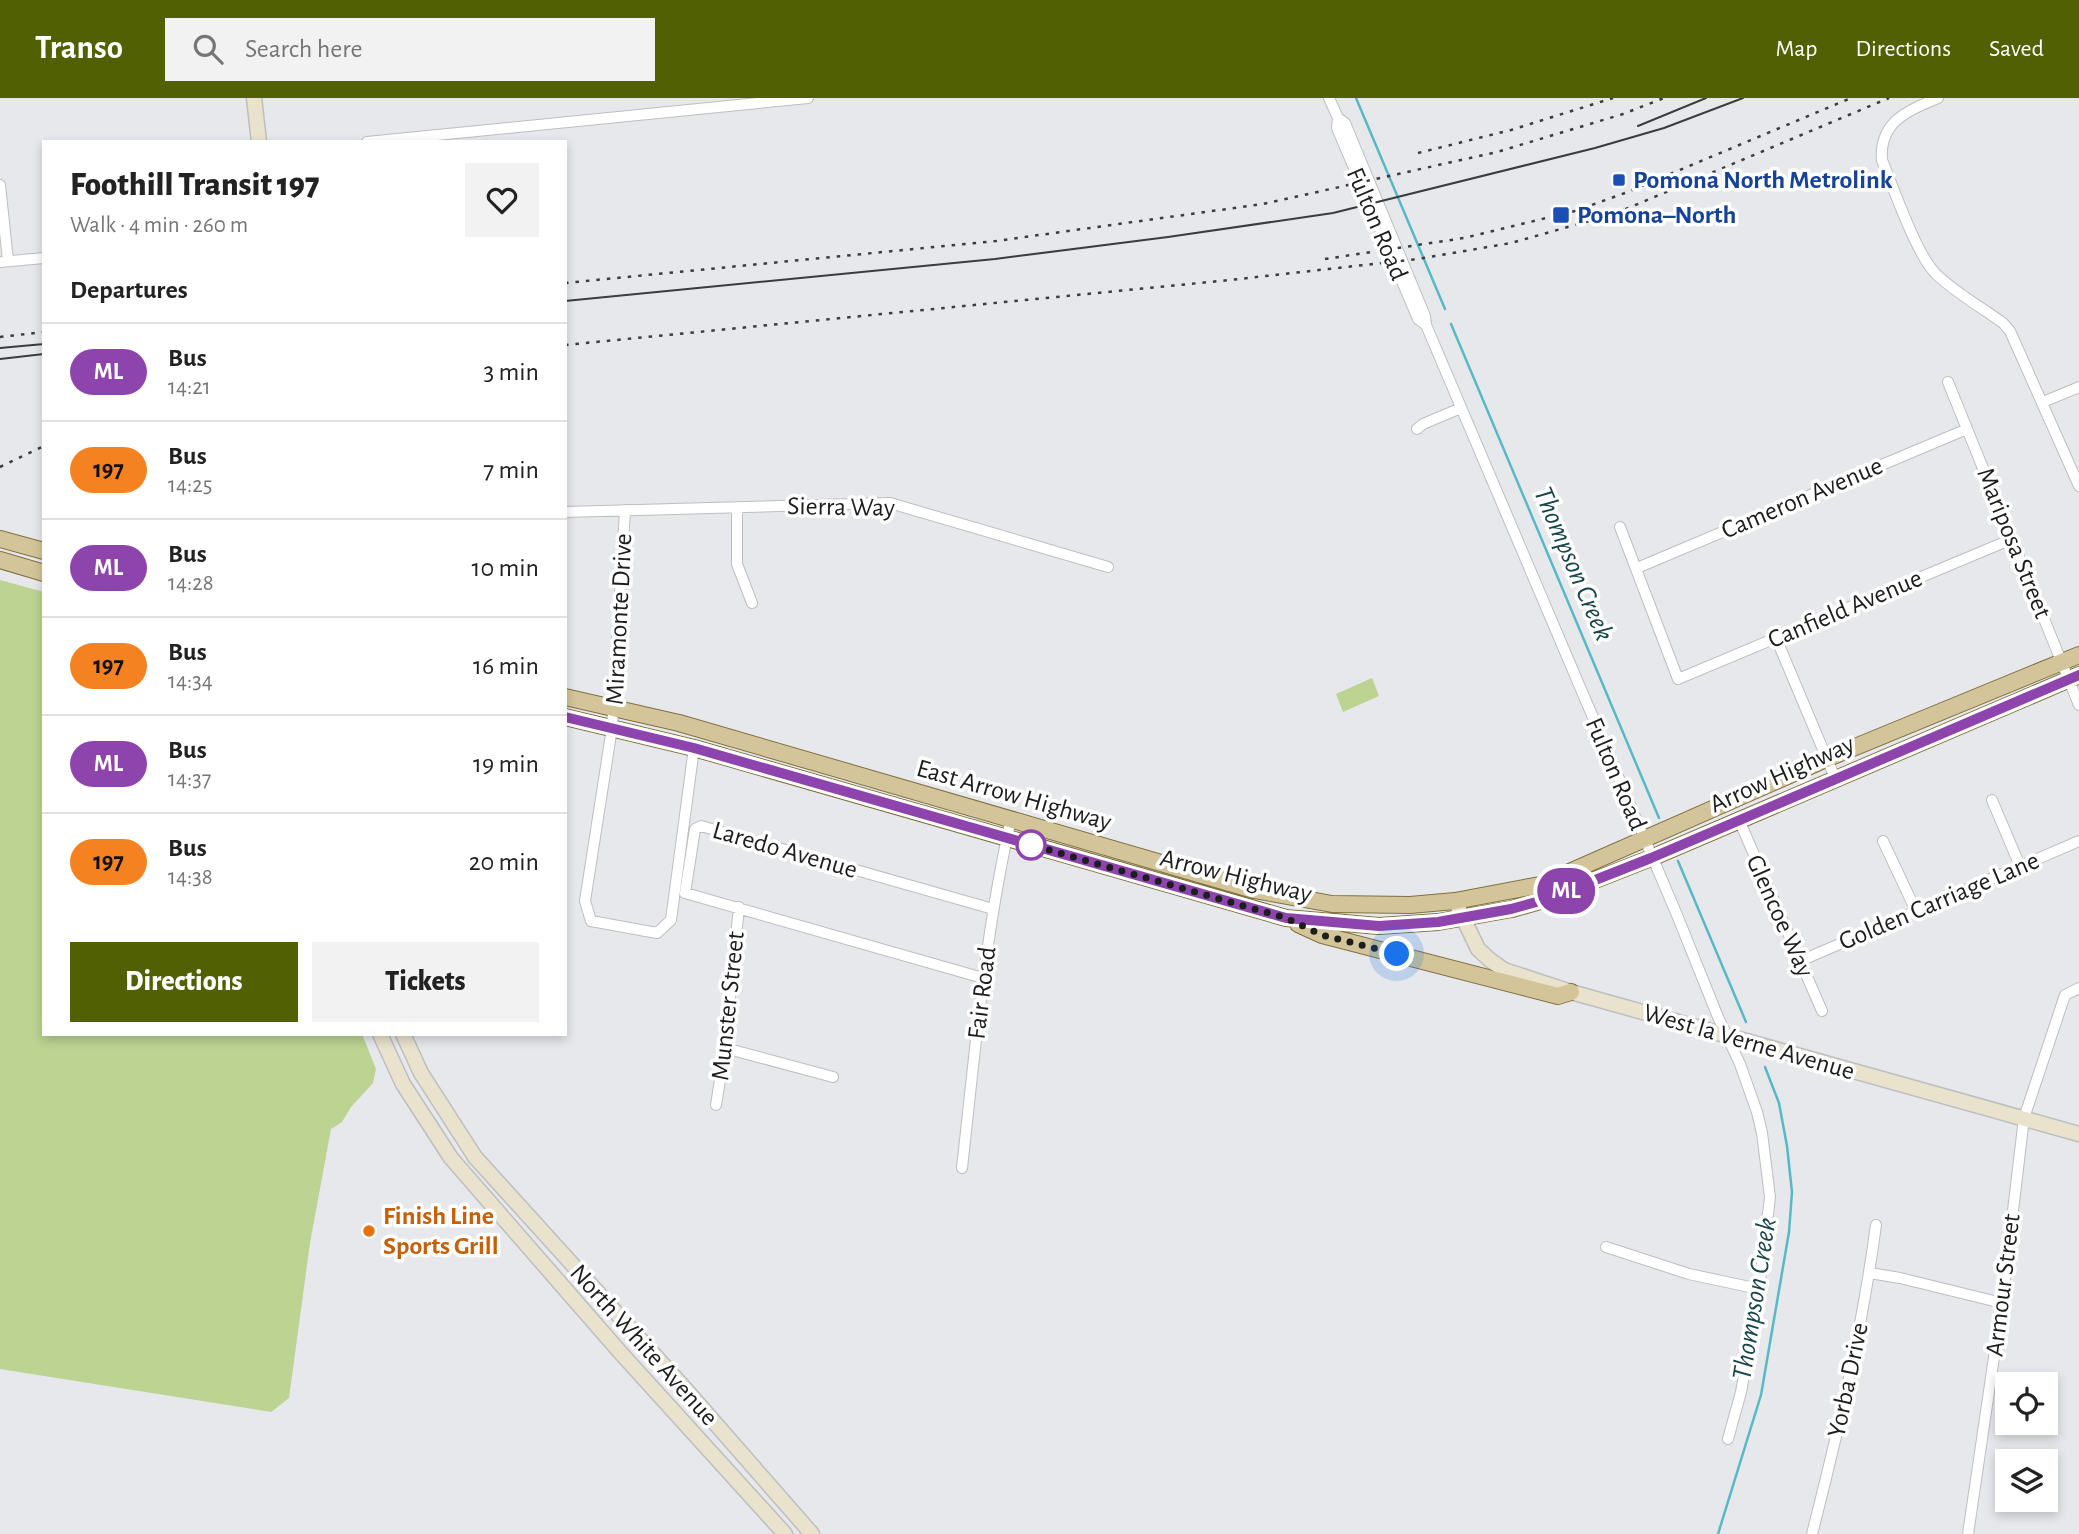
<!DOCTYPE html>
<meta charset="utf-8">
<style>
:root{--surface:#fff;--page:#f2f2f2;--text:#222;--muted:#767676;--line:#e0e0e0;--accent:#516003}
body{margin:0;font-family:"Alegreya Sans",sans-serif;background:var(--page);color:var(--text);height:100vh;display:flex;flex-direction:column;font-size:26px;white-space:nowrap}
*{box-sizing:border-box;margin:0}
p{font-size:23px;color:var(--muted)}
.icon{flex:none;width:38px;height:38px;fill:none;stroke:currentColor;stroke-width:2;stroke-linecap:round;stroke-linejoin:round}
.map{position:relative;flex:1;overflow:hidden}
.details{position:absolute;left:42px;top:42px;width:525px;height:896px;display:flex;flex-direction:column;background:var(--surface);border-radius:0px;box-shadow:0 4px 10px #0003}
.details>*{flex:none}
.badge{padding:0 14px;border-radius:23px;font-size:24px;line-height:46px}
.controls{position:absolute;left:1995px;top:1274px;display:grid;gap:14px}
.controls a{display:grid;place-items:center;width:63px;height:63px;border-radius:0px;background:var(--surface);box-shadow:0 4px 10px #0003;font-size:35px}
.you{position:absolute;width:35px;height:35px;margin:-18px;border:5px solid #fff;border-radius:50%;background:#1a73e8;box-shadow:0 0 0 10px #1a73e833}
.map>.badge{position:absolute;translate:-50% -50%;box-shadow:0 0 0 4px #fff}
h2{padding:0 28px;font-size:26px;line-height:63px}
.round{display:grid;place-items:center;flex:none;width:74px;height:74px;border-radius:0px;background:var(--page)}
.headline{display:flex;align-items:center;justify-content:space-between;height:119px;padding:0 28px}
h1{font-size:33px;font-weight:800;line-height:52px}
.primary-button{display:flex;gap:14px;margin-top:auto;padding:14px 28px}
.primary-button a{flex:1;height:80px;border-radius:0px;background:var(--accent);color:#fff;font-size:28px;font-weight:800;line-height:80px;text-align:center}
.primary-button a+a{background:var(--page);color:var(--text)}
ul{padding:0;list-style:none}
li{display:flex;align-items:center;gap:21px;height:98px;padding:0 28px;border-top:2px solid var(--line)}
li div{flex:1}
li b{display:block;font-size:26px}
li em{font-style:normal}
li .badge{min-width:77px;font-weight:700;text-align:center}
header{display:flex;align-items:center;gap:42px;box-sizing:border-box;height:98px;padding:0 35px;background:var(--accent);color:#fff}
header strong{font-size:33px}
nav{display:flex;gap:38px;margin-inline-start:auto;font-size:24px}
.search{width:490px;height:63px;background:var(--page);display:flex;align-items:center;gap:18px;box-sizing:border-box;padding:0 24px;border-radius:0px;color:var(--muted);font-size:26px}
.map>svg:first-child{display:block}
.green{fill:#bcd391}
.lines{fill:none;stroke-linecap:round;stroke-linejoin:round}
.stream{stroke:#57b9c5;stroke-width:2.5}
.street-casing{stroke:#bcbec0;stroke-width:12}
.secondary-casing{stroke:#bcbec0;stroke-width:17}
.primary-casing{stroke:#807141;stroke-width:18}
.street{stroke:#fff;stroke-width:10}
.secondary{stroke:#e9e2cc;stroke-width:14}
.primary{stroke:#d3c599;stroke-width:16}
.tram{stroke:#3b3c3d;stroke-width:2}
.rail{stroke:#3b3c3d;stroke-width:2.5;stroke-dasharray:3.5 7;stroke-linecap:butt}
.line-casing{stroke:#fff;stroke-width:16}
.line{stroke:#8e44ad;stroke-width:10}
.walk{stroke:#1c1d1d;stroke-width:7;stroke-dasharray:0 12.6}
.transit-dot{fill:#1a4fb4;stroke:#fff;stroke-width:2.5}
.stop-dot{fill:#fff;stroke:#8e44ad;stroke-width:3.5}
.food-dot{fill:#e8710a;stroke:#fff;stroke-width:2.5}
.labels{text-anchor:middle;dominant-baseline:central;stroke-width:7;stroke-linejoin:round;paint-order:stroke}
.transit-label{font-size:26px;font-weight:bold;fill:#164399;stroke:#fff;text-anchor:start}
.street-label{font-size:26px;fill:#1c1d1d;stroke:#fff}
.food-label{font-size:26px;font-weight:bold;fill:#c56008;stroke:#fff;text-anchor:start}
.water-label{font-size:28px;font-style:italic;fill:#19464b;stroke:#fff}
</style>
<header>
<strong>Transo</strong>
<div class="search"><svg class="icon" aria-label="search" viewBox="0 0 24 24"><circle cx="10" cy="10" r="6"/><path d="M15 15l6 6"/></svg>Search here</div>
<nav><a>Map</a><a>Directions</a><a>Saved</a></nav>
</header>
<div class="map">
<svg width="2079" height="1436" viewBox="0 0 2079 1436">
<rect width="100%" height="100%" fill="#e7e8eb"/>
<path class="green" d="M 0,482 L 44,494 L 44,936 L 362,936 L 376,971 L 373,985 L 351,1009 L 342,1024 L 331,1031 L 310,1145 L 289,1300 L 271,1314 L 0,1271 Z
M 1372,580 L 1379,598 L 1343,614 L 1336,596 Z"/>
<g class="lines">
<path class="stream" d="M 1356,0 L 1445,211
M 1451,226 L 1659,720
M 1678,763 L 1746,924
M 1718,1436 L 1761,1297 L 1789,1134 L 1792,1094 L 1787,1048 L 1779,1005 L 1765,969"/>
<defs>
<path id="street" d="M 1329,0 L 1338,20 L 1345,25 L 1425,218 L 1426,227 L 1677,817 L 1718,919 L 1740,966 L 1757,1014 L 1762,1035 L 1770,1099 L 1759,1191 L 1741,1294 L 1728,1341
M 1938,0 C 1907,13 1879,24 1882,62 C 1894,91 1916,156 1936,176 C 1956,195 1981,209 2003,225 L 2010,233 L 2079,388
M 1338,20 L 1337,30 L 1418,221 L 1426,227
M 367,44 L 808,0
M 0,87 L 8,163
M 0,164 L 44,160
M 1948,284 L 2079,607
M 2043,304 L 2079,289
M 1417,331 L 1423,326 L 1461,310
M 737,409 L 737,466 L 752,505
M 625,412 L 612,630 L 585,803 L 591,823 L 657,835 L 671,822 L 694,650
M 565,414 L 890,405 L 1108,469
M 1620,429 L 1678,581 L 2012,441
M 1637,470 L 1967,331
M 1776,540 L 1835,680
M 1992,702 L 2020,768
M 1739,722 L 1822,913
M 1883,743 L 1916,813
M 1800,863 L 2079,743
M 983,880 L 685,795 L 695,731 L 701,728 L 993,811
M 725,950 L 833,979
M 716,1007 L 725,950 L 739,809
M 962,1070 C 975,953 985,836 1011,721
M 1606,1149 L 1689,1176 L 1759,1191
M 1870,1175 L 1900,1180 L 2002,1205
M 1812,1436 C 1838,1334 1862,1232 1876,1127
M 1968,1436 L 2002,1205 L 2024,1020 L 2065,897 L 2079,890"/>
<path id="secondary" d="M 254,0 L 259,44
M 1455,803 L 1478,851 L 1490,862 L 1504,872 L 1571,894 L 2079,1036
M 380,936 L 403,986 L 451,1060 L 619,1253 L 785,1436
M 403,936 L 421,975 L 475,1059 L 687,1293 L 812,1436"/>
<path id="primary" d="M 0,441 L 44,453
M 0,462 L 44,475
M 565,599 L 679,625 L 1254,792 L 1332,806 L 1410,807 L 1455,803 L 1540,787 L 1826,661 L 2079,557
M 565,619 L 694,650 L 1286,820 L 1379,828 L 1438,824 L 1512,811 L 1547,801 L 1651,760 L 2079,577
M 1298,826 L 1322,837 L 1558,898 L 1571,894"/>
</defs>
<use href="#street" class="street-casing"/>
<use href="#secondary" class="secondary-casing"/>
<use href="#primary" class="primary-casing"/>
<use href="#street" class="street"/>
<use href="#secondary" class="secondary"/>
<use href="#primary" class="primary"/>
<path class="tram" d="M 1638,28 L 1706,0
M 565,203 L 995,161 L 1168,139 L 1333,115 L 1595,50 L 1664,30 L 1743,0
M 0,250 L 44,246
M 0,261 L 44,256"/>
<path class="rail" d="M 1418,55 L 1511,32 L 1613,0
M 1325,161 L 1464,140 L 1575,113 L 1625,95 L 1851,0
M 565,185 L 996,143 L 1263,106 L 1497,54 L 1623,16 L 1664,0
M 0,239 L 44,234
M 565,247 L 1230,182 L 1418,161 L 1511,145 L 1614,116 L 1889,0
M 0,369 L 44,348"/>
</g>
<g class="lines">
<defs>
<path id="line" d="M 565,619 L 694,650 L 1286,820 L 1379,828 L 1438,824 L 1511,811 L 1547,801 L 1651,760 L 2079,577"/>
</defs>
<use href="#line" class="line-casing"/>
<use href="#line" class="line"/>
<path class="walk" d="M 1031,747 L 1028,746 L 1286,820 L 1322,837 L 1397,856"/>
</g>
<g class="transit-dot">
<rect x="1612" y="75" width="14" height="14" rx="3.5"/>
<rect x="1552" y="108" width="18" height="18" rx="3.5"/>
</g>
<circle class="stop-dot" cx="1031" cy="747" r="14"/>
<circle class="food-dot" cx="369" cy="1133" r="7"/>
<g class="labels">
<g class="transit-label">
<text x="1633" y="82">Pomona North Metrolink</text>
<text x="1577" y="117">Pomona–North</text>
</g>
<g class="street-label">
<text transform="translate(1377 126) rotate(67)">Fulton Road</text>
<text transform="translate(1802 400) rotate(-23)">Cameron Avenue</text>
<text transform="translate(841 409) rotate(1)">Sierra Way</text>
<text transform="translate(2014 445) rotate(68)">Mariposa Street</text>
<text transform="translate(1845 511) rotate(-23)">Canfield Avenue</text>
<text transform="translate(619 521) rotate(-87)">Miramonte Drive</text>
<text transform="translate(1616 676) rotate(67)">Fulton Road</text>
<text transform="translate(1782 676) rotate(-24)">Arrow Highway</text>
<text transform="translate(1014 697) rotate(16)">East Arrow Highway</text>
<text transform="translate(785 752) rotate(16)">Laredo Avenue</text>
<text transform="translate(1236 778) rotate(14)">Arrow Highway</text>
<text transform="translate(1939 803) rotate(-23)">Golden Carriage Lane</text>
<text transform="translate(1780 818) rotate(66)">Glencoe Way</text>
<text transform="translate(982 895) rotate(-83)">Fair Road</text>
<text transform="translate(728 908) rotate(-84)">Munster Street</text>
<text transform="translate(1749 944) rotate(16)">West la Verne Avenue</text>
<text transform="translate(2003 1187) rotate(-83)">Armour Street</text>
<text transform="translate(644 1247) rotate(48)">North White Avenue</text>
<text transform="translate(1848 1282) rotate(-78)">Yorba Drive</text>
</g>
<g class="food-label">
<text x="383" y="1118">Finish Line<tspan x="383" dy="30">Sports Grill</tspan></text>
</g>
<g class="water-label">
<text transform="translate(1573 466) rotate(67)">Thompson Creek</text>
<text transform="translate(1755 1201) rotate(-81)">Thompson Creek</text>
</g>
</g>
</svg>
<div class="controls">
<a><svg class="icon" aria-label="locate" viewBox="0 0 24 24"><circle cx="12" cy="12" r="6"/><path d="M12 2v4M12 18v4M2 12h4M18 12h4"/></svg></a>
<a><svg class="icon" aria-label="layers" viewBox="0 0 24 24"><path d="M12 4l9 5-9 5-9-5zM3 14l9 5 9-5"/></svg></a>
</div>
<div class="you" style="left:1397px;top:856px"></div>
<b class="badge" style="left:1566px;top:793px;background:#8e44ad;color:#fff">ML</b>
<section class="details">
<div class="headline"><div><h1>Foothill Transit 197</h1><p>Walk · 4 min · 260 m</p></div><a class="round"><svg class="icon" aria-label="heart" viewBox="0 0 24 24"><path d="M12 20l-8-8c-3-5 5-10 8-4 3-6 11-1 8 4z"/></svg></a></div>
<h2>Departures</h2>
<ul>
<li><span class="badge" style="background:#8e44ad;color:#fff">ML</span><div><b>Bus</b><p>14:21</p></div><em>3 min</em></li>
<li><span class="badge" style="background:#f58220;color:#111">197</span><div><b>Bus</b><p>14:25</p></div><em>7 min</em></li>
<li><span class="badge" style="background:#8e44ad;color:#fff">ML</span><div><b>Bus</b><p>14:28</p></div><em>10 min</em></li>
<li><span class="badge" style="background:#f58220;color:#111">197</span><div><b>Bus</b><p>14:34</p></div><em>16 min</em></li>
<li><span class="badge" style="background:#8e44ad;color:#fff">ML</span><div><b>Bus</b><p>14:37</p></div><em>19 min</em></li>
<li><span class="badge" style="background:#f58220;color:#111">197</span><div><b>Bus</b><p>14:38</p></div><em>20 min</em></li>
</ul>
<div class="primary-button"><a>Directions</a><a>Tickets</a></div>
</section>
</div>
